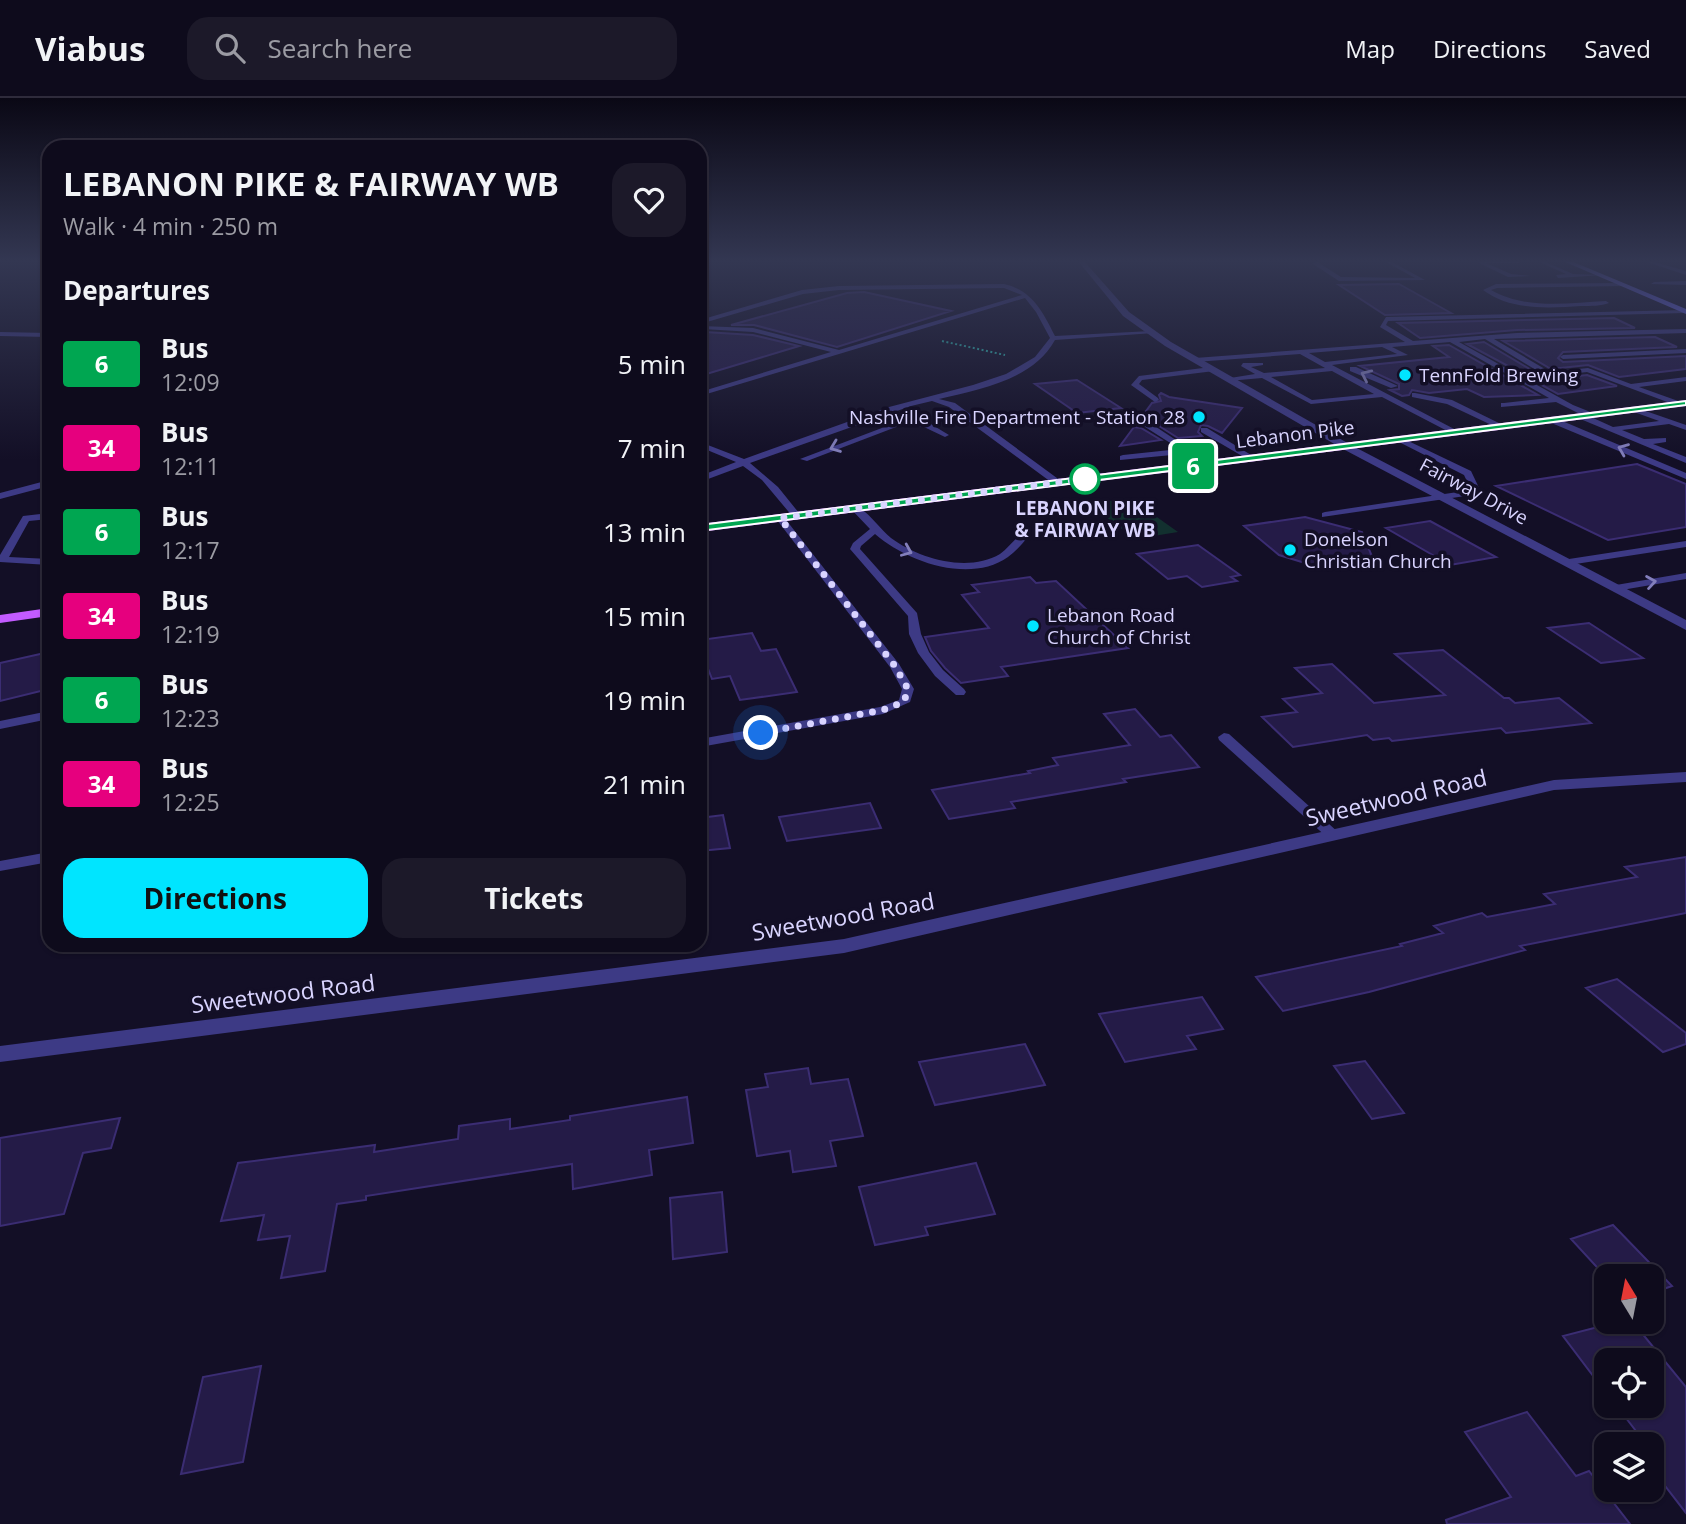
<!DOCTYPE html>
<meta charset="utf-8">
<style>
:root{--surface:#0e0b1c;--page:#1c1929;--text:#f1f3f6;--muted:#9b9ba3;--line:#2e2b3b;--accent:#00e5ff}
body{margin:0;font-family:"Open Sans",sans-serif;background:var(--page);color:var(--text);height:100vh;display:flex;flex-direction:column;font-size:26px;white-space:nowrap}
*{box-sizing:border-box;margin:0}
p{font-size:23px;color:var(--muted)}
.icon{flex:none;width:38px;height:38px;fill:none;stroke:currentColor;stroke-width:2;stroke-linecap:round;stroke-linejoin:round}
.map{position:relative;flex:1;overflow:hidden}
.side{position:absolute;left:42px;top:42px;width:665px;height:812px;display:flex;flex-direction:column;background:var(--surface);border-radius:21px;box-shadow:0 2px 5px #0004,0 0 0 2px var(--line)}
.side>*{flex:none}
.badge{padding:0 14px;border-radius:5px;font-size:24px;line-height:46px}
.needle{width:46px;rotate:350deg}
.fabs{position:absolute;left:1594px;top:1166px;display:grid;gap:14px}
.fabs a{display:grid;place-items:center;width:70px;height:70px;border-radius:14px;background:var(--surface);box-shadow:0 2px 5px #0004,0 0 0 2px var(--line);font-size:35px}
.you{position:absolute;width:35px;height:35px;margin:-18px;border:5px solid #fff;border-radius:50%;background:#1a73e8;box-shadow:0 0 0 10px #1a73e833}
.map>.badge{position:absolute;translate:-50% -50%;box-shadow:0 0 0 4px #fff}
h2{padding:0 21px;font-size:26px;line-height:63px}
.round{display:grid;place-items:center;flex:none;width:74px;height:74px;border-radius:21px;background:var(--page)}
.overview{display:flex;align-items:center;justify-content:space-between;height:119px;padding:0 21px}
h1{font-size:33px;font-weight:700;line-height:52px}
.primary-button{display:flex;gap:14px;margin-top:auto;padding:14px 21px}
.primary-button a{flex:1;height:80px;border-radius:21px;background:var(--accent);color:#111;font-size:28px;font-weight:700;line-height:80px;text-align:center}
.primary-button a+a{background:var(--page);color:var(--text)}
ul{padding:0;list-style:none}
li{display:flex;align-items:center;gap:21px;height:84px;padding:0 21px}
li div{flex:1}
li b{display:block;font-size:26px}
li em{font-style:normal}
li .badge{min-width:77px;font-weight:700;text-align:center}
header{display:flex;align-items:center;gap:42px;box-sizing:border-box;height:98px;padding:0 35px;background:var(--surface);border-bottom:2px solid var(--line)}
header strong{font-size:33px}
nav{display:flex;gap:38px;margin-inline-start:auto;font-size:24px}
.search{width:490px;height:63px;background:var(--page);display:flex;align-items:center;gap:18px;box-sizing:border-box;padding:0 24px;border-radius:21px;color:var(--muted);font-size:26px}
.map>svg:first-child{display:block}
.green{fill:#12302f}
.building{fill:#241b47;stroke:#3b2d73;stroke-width:2}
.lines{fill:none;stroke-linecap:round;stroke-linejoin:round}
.path{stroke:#2fb8b0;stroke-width:2;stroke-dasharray:2 2.5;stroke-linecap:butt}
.lane{fill:#3d3a85;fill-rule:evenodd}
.street{fill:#3d3a85;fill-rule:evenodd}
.secondary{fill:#6f6bff;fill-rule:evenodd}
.primary{fill:#c25bff;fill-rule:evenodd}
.oneway{stroke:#837fbc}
.line{fill:#00a651;stroke:#fff;stroke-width:2}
.walk{stroke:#d9d4ff;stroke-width:7;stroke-dasharray:0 12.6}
.poi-dot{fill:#00e5ff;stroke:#130f26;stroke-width:2.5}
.stop-dot{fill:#fff;stroke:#00a651;stroke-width:3.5}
.labels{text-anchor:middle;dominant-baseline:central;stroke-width:7;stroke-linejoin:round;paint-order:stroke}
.far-poi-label{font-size:19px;fill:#d9d4ff;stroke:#130f26;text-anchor:start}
.far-street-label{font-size:19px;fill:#d9d4ff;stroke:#130f26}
.far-stop-label{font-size:19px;font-weight:bold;fill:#d9d4ff;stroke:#130f26}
.street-label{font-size:23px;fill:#d9d4ff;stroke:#130f26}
</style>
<header>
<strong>Viabus</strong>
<div class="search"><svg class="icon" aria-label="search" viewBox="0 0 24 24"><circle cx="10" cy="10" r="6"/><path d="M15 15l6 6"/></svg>Search here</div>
<nav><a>Map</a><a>Directions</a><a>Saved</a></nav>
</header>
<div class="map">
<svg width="1686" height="1426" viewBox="0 0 1686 1426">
<rect width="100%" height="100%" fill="#130f26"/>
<path class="green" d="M 1130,400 L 1178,434 L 1135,441 L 1089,406 Z"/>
<path class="building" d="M 1399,186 L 1451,215 L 1385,217 L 1339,187 Z
M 864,194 L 951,213 L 837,249 L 754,227 L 731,227 L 847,195 Z
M 1614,220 L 1635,230 L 1517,232 L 1420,240 L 1398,225 Z
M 705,234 L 753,237 L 799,248 L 700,278 L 700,235 Z
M 1655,239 L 1677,249 L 1563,254 L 1558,260 L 1563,264 L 1686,258 L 1686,271 L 1619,279 L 1588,267 L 1551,271 L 1503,243 Z
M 1484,244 L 1533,273 L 1521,275 L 1467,246 Z
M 1449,247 L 1538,297 L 1484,299 L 1467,291 L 1429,295 L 1412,292 L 1409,297 L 1402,298 L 1390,292 L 1399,291 L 1399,286 L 1360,268 L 1449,259 L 1433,248 Z
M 1587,277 L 1617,288 L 1558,296 L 1534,283 Z
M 1077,282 L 1121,310 L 1077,315 L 1035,286 Z
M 1161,295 L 1169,299 L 1242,310 L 1222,335 L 1208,328 L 1201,327 L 1198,334 L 1202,338 L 1178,340 L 1148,321 L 1141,320 L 1152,305 L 1161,303 L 1159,297 Z
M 1134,329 L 1141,330 L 1161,342 L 1120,348 Z
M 1637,366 L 1686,386 L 1686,429 L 1608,442 L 1496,388 Z
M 1305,419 L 1362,434 L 1373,461 L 1318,469 L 1279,457 L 1244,428 Z
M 1430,423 L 1496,459 L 1450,467 L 1386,430 Z
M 1198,447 L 1240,477 L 1231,479 L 1237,483 L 1202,489 L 1187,478 L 1168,481 L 1137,456 Z
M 1030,479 L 1036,485 L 1056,483 L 1128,550 L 1001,569 L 1008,578 L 961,585 L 945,570 L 931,553 L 925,539 L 989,530 L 962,497 L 979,494 L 972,487 Z
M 1589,525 L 1643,560 L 1601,565 L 1548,530 Z
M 752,535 L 761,553 L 776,551 L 797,594 L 740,602 L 730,578 L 712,581 L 700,550 L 700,542 Z
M 1443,552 L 1504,600 L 1509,600 L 1515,605 L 1559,600 L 1591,625 L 1506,635 L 1501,630 L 1392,643 L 1389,640 L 1373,642 L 1367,637 L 1293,649 L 1262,619 L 1297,614 L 1283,601 L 1322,595 L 1295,570 L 1332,566 L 1374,605 L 1445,597 L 1395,556 Z
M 49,554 L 49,591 L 0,603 L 0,565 Z
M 1135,611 L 1160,639 L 1171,637 L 1199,669 L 1123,681 L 1126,684 L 1011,704 L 1015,710 L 949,721 L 932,692 L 1030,675 L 1028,673 L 1058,667 L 1053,660 L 1130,647 L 1104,616 Z
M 870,705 L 881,730 L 787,743 L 779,719 Z
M 723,717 L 730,750 L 700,753 L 700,720 Z
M 1686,759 L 1686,815 L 1520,848 L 1525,852 L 1369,894 L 1283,913 L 1256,879 L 1402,848 L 1400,846 L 1443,835 L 1434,828 L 1482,815 L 1487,819 L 1555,806 L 1544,796 L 1637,779 L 1625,769 Z
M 1617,881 L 1686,935 L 1686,946 L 1663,954 L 1586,890 Z
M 1202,899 L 1223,931 L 1187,938 L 1196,951 L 1125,964 L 1099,916 Z
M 1025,946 L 1045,987 L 935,1007 L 919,964 Z
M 1365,963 L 1404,1015 L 1372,1021 L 1334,968 Z
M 808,970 L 811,986 L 848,981 L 863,1038 L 830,1043 L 836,1068 L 793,1074 L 790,1053 L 757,1058 L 746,992 L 768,989 L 765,976 Z
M 687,999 L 693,1045 L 649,1052 L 652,1077 L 573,1091 L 572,1066 L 366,1098 L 366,1102 L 337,1106 L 325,1173 L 281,1180 L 290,1138 L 258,1142 L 264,1117 L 221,1123 L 238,1065 L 375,1047 L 374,1054 L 458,1041 L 459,1028 L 510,1021 L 510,1031 L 570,1022 L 570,1018 Z
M 120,1020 L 111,1050 L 83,1055 L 64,1116 L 0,1128 L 0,1040 Z
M 976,1065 L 995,1116 L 925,1129 L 928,1137 L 875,1147 L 859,1089 Z
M 722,1094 L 727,1154 L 673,1161 L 670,1100 Z
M 1613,1127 L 1672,1188 L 1652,1195 L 1652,1178 L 1606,1179 L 1571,1141 Z
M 1621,1223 L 1632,1223 L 1686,1289 L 1686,1415 L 1652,1371 L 1652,1346 L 1646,1346 L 1616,1307 L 1652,1307 L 1652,1262 L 1606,1262 L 1606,1295 L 1563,1238 Z
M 261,1268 L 243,1364 L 181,1376 L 203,1279 Z
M 1527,1314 L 1576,1378 L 1589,1373 L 1630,1426 L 1447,1426 L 1446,1422 L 1511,1399 L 1465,1334 Z"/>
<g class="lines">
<path class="path" d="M 942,243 L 1005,257"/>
<path class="lane" d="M 1316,163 L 1321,163 L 1319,165 L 1341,179 L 1415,180 L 1384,163 L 1390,163 L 1425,182 L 1339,183 L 1313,166 Z
M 1475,163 L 1521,163 L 1519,165 L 1486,165 L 1511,176 L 1531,178 L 1508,179 Z
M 1537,163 L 1543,163 L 1573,176 L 1603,177 L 1558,180 L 1556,177 L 1566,176 Z
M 1644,163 L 1651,163 L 1686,173 L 1686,177 Z
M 1686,183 L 1686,187 L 1651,186 L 1654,184 Z
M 1623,185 L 1625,188 L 1497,190 L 1491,192 C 1526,212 1568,205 1606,203 L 1609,205 C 1601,208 1591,208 1581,208 C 1549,210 1511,213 1483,192 L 1496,186 Z
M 1004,186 C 1032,192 1043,214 1055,238 L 1151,233 L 1154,235 L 1055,242 C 1033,282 980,291 939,301 L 955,305 L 1061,383 L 1061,387 L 1055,387 L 949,309 L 932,303 L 911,308 L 750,365 L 778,389 L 799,415 L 799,419 L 793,419 L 762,382 L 743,368 L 700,384 L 700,378 L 736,364 L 700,349 L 700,344 L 744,361 L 889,309 L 973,287 L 1006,276 L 1035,259 L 1050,240 L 1036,214 L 1025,200 L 700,298 L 700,294 L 831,254 L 753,234 L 703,231 L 701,228 L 753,230 L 839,252 L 1022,197 L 1004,190 L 839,192 L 803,196 L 700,226 L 700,222 L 802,192 L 839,188 Z
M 1686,212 L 1684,215 L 1388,223 L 1386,227 L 1413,243 L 1517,235 L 1686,231 L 1686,235 L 1494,241 L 1550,274 L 1588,270 L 1631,286 L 1686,279 L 1686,283 L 1639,289 L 1681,304 L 1682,306 L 1678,308 L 1587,274 L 1526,281 L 1573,307 L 1593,315 L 1594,317 L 1591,319 L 1613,329 L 1659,323 L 1634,314 L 1633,312 L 1637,310 L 1686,327 L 1686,332 L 1669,326 L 1622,332 L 1644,341 L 1666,340 L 1666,344 L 1653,346 L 1686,359 L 1686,365 L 1578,320 L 1577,318 L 1580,316 L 1556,304 L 1501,309 L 1501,305 L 1504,305 L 1549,300 L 1450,244 L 1392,249 L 1408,257 L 1332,267 L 1458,333 L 1458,337 L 1455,337 L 1382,299 L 1311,306 L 1262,280 L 1228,283 L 1224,281 L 1255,276 L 1241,268 L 1243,265 L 1263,265 L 1263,267 L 1251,269 L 1264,275 L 1325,270 L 1300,256 L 1195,264 L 1192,262 L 1195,260 L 1405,244 L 1380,229 L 1386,219 ZM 1485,241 L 1541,275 L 1520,278 L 1459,244 ZM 1382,249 L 1397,256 L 1325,264 L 1309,255 ZM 1332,273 L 1374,296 L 1312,302 L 1271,279 Z
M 1686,251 L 1686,255 L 1563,261 L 1560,259 L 1563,257 Z
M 1211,269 L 1214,273 L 1142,282 L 1139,286 L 1158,300 L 1159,302 L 1155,304 L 1131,287 L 1139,278 Z
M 1350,269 L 1356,269 L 1398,288 L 1391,290 L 1350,273 Z
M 1415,295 L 1452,302 L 1507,329 L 1500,331 L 1447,306 L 1412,299 L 1412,295 Z
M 1549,320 L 1555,320 L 1686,375 L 1686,381 L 1549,324 Z
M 1125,321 L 1147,323 L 1185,348 L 1172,357 L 1120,362 L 1120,358 L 1123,357 L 1170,352 L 1175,348 L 1142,327 L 1125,325 Z
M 903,322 L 929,325 L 949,337 L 945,339 L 924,329 L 904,326 L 807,363 L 800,361 Z
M 1201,330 L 1207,330 L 1256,360 L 1249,362 L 1201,334 Z
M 1402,340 L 1471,373 L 1481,394 L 1479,396 L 1322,419 L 1322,415 L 1325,414 L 1471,392 L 1464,377 L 1399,344 L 1398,342 Z
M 49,382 L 49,388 L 0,401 L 0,395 Z
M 855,407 C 869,414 879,430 891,440 C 919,461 968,475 1000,456 C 1007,451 1013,443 1020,437 L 1028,439 C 1022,446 1016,453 1008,459 C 970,486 907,464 875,436 L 861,448 L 860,451 L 917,515 L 921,536 L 929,554 L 943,572 L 964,591 L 966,594 L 964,597 L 956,597 L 935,578 L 918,555 L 909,536 L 908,518 L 850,451 L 853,445 L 870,431 L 850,410 Z
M 49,415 L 49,421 L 29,423 L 9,459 L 49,461 L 49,467 L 0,464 L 0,457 L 23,418 Z
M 777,418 L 783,418 L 899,566 L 914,591 L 910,604 L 883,616 L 700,649 L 700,641 L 880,609 L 899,602 L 902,591 L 890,569 L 777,422 Z
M 1686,443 L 1686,449 L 1569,467 L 1564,464 L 1569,461 Z
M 1686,475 L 1686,481 L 1616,493 L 1611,490 L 1616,487 Z
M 49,613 L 49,621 L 0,631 L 0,623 Z
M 1224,635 L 1229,636 L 1339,735 L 1341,738 L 1339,741 L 1329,741 L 1219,642 L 1218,639 Z
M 49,754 L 49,764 L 0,773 L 0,763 Z"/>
<path class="street" d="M 1078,163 L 1084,163 L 1129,214 L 1171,244 L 1351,347 L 1686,522 L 1686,532 L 1343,351 L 1165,248 L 1123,218 Z
M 0,234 L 49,235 L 49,239 L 0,238 Z
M 1686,674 L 1686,684 L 1554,692 L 844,855 L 0,964 L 0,948 L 844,841 L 1554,682 Z"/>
<path class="secondary" d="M 1563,163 L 1571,163 L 1686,211 L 1686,216 Z"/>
<path class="primary" d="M 1686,302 L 1686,308 L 700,434 L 700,426 Z
M 49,510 L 49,518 L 0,525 L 0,517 Z"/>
</g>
<defs><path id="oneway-chevron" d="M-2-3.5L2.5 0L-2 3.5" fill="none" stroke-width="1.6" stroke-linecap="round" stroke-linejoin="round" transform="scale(1.75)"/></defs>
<g class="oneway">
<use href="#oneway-chevron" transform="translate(1366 277) rotate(-155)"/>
<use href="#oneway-chevron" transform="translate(835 349) rotate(159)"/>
<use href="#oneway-chevron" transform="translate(1623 351) rotate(-158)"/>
<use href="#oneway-chevron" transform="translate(907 453) rotate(23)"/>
<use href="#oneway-chevron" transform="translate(1651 484) rotate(-9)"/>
</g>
<linearGradient id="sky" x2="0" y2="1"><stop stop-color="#0a0815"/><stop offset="0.45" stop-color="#333752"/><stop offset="1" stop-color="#333752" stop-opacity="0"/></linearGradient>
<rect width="1686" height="362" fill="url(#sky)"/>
<path class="line" d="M 1686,303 L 1686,307 L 700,433 L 695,430 L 700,427 Z"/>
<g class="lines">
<path class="walk" d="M 761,635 L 883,612 L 904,604 L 908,591 L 895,568 L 780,420 L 1085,381"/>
</g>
<g class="poi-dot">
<circle cx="1405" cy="277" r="7"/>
<circle cx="1199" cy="319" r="7"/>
<circle cx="1290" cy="452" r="7"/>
<circle cx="1033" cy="528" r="7"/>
</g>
<circle class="stop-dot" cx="1085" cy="381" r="14"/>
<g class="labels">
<g class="far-poi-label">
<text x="1419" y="277">TennFold Brewing</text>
<text x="1185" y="319" text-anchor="end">Nashville Fire Department - Station 28</text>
<text x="1304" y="441">Donelson<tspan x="1304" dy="22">Christian Church</tspan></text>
<text x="1047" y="517">Lebanon Road<tspan x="1047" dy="22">Church of Christ</tspan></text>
</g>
<g class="far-street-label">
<text transform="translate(1295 336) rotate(-7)">Lebanon Pike</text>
<text transform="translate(1474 393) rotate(28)">Fairway Drive</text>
</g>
<g class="far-stop-label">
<text x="1085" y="410">LEBANON PIKE<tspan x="1085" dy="22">&amp; FAIRWAY WB</tspan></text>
</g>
<g class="street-label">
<text transform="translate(1396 699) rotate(-13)">Sweetwood Road</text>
<text transform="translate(843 818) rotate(-10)">Sweetwood Road</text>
<text transform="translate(283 895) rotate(-7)">Sweetwood Road</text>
</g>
</g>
</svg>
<div class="fabs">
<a><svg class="needle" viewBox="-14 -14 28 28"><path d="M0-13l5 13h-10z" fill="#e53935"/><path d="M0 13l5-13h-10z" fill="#9b9ba3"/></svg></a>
<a><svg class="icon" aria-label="locate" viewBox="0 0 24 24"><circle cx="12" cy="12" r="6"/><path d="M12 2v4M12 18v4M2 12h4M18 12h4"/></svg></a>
<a><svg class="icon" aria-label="layers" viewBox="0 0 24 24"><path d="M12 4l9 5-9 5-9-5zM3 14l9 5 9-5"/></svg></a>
</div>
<div class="you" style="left:761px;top:635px"></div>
<b class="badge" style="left:1193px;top:368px;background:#00a651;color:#fff">6</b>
<section class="side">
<div class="overview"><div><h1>LEBANON PIKE &amp; FAIRWAY WB</h1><p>Walk · 4 min · 250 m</p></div><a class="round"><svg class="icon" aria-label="heart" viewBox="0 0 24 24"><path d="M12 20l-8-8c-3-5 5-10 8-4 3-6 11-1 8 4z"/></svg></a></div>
<h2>Departures</h2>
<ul>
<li><span class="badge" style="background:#00a651;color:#fff">6</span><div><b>Bus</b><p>12:09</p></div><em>5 min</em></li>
<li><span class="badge" style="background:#e6007e;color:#fff">34</span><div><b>Bus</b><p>12:11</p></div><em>7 min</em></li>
<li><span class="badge" style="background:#00a651;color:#fff">6</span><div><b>Bus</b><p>12:17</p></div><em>13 min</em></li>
<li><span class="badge" style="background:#e6007e;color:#fff">34</span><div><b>Bus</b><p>12:19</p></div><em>15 min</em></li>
<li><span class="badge" style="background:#00a651;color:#fff">6</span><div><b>Bus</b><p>12:23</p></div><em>19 min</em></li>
<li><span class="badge" style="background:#e6007e;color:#fff">34</span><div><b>Bus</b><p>12:25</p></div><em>21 min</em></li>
</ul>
<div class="primary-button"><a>Directions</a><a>Tickets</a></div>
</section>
</div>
